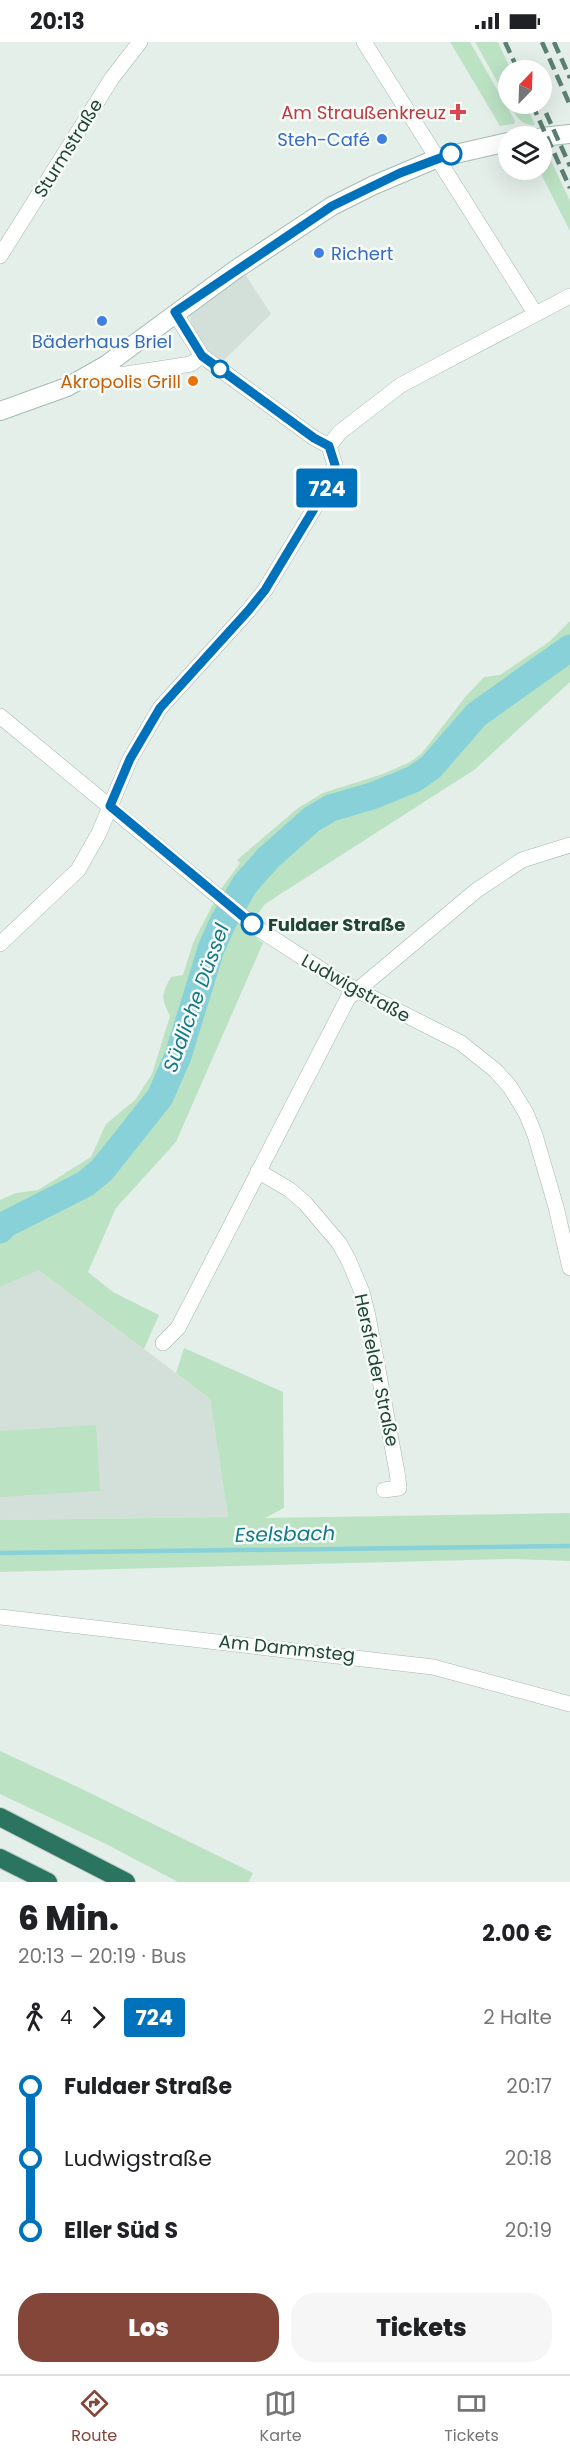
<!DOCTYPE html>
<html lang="de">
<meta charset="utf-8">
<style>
:root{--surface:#fff;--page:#f6f6f6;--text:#202124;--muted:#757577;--line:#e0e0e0;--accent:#844639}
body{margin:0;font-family:Poppins,sans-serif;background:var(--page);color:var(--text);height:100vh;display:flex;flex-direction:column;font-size:22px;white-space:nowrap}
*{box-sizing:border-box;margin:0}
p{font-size:20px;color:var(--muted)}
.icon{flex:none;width:33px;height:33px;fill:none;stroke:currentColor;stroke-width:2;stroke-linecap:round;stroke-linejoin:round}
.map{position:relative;height:1840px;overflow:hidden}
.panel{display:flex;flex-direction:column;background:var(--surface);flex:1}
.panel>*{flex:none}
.badge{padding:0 12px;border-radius:4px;font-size:21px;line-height:39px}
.needle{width:39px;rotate:23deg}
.controls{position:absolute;left:498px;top:18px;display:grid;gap:12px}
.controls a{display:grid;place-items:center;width:54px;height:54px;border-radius:50%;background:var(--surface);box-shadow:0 6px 24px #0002;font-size:30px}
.map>.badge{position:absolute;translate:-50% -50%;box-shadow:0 0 0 3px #fff}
.legs{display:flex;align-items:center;gap:9px;height:66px;padding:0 18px;font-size:20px}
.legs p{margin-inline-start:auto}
.overview{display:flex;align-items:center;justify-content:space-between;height:102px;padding:0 18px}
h1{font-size:33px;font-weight:800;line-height:45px}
.action{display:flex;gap:12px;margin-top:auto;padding:12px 18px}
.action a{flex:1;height:69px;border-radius:24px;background:var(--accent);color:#fff;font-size:24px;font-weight:800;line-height:69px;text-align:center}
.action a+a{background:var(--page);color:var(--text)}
ul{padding:0 18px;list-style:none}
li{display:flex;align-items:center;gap:21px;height:72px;font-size:22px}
li i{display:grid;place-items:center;width:9px;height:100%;margin:0 8px;background:currentColor}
li i::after{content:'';width:15px;height:15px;margin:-8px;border:4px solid;border-radius:50%;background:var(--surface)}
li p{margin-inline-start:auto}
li:first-child i{background:linear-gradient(#0000 50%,currentColor 0)}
li:last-child i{background:linear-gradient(currentColor 50%,#0000 0)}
.status{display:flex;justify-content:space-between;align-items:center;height:42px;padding:0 30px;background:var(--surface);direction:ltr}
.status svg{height:16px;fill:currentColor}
.dock{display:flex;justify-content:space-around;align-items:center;height:84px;border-top:2px solid var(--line);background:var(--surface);font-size:16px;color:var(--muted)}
.dock a{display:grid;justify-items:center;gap:3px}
.dock .selected{color:var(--accent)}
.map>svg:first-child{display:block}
.built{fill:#d3e0d9}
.green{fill:#bce2c4}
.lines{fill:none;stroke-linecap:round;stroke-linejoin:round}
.stream{stroke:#88d1d9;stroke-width:4.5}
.river{stroke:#88d1d9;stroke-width:27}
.minor-casing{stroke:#a6b8b1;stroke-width:16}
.secondary-casing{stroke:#a2bcb2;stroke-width:20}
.motorway-casing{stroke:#c1cbc8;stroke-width:20}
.minor{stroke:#fff;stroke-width:15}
.secondary{stroke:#fff;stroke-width:18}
.motorway{stroke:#2a7460;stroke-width:18}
.rail{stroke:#5c7f74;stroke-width:4.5;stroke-dasharray:12 6;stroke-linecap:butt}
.line-1-casing{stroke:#fff;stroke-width:14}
.line-1{stroke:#0072bc;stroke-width:9}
.health-dot{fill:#e0444e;stroke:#f6fbf8;stroke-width:2}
.shop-dot{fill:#3f7fe0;stroke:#f6fbf8;stroke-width:2}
.stop-1-dot{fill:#fff;stroke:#0072bc;stroke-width:3}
.food-dot{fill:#e8710a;stroke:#f6fbf8;stroke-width:2}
.labels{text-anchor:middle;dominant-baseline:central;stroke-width:5;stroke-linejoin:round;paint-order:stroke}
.health-label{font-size:18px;fill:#be3a42;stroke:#f6fbf8;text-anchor:end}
.shop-label{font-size:18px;fill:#366cbe;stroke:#f6fbf8;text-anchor:end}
.street-label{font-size:18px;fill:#214439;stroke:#f6fbf8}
.food-label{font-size:18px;fill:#c56008;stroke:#f6fbf8;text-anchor:end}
.stop-label{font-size:18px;font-weight:bold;fill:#214439;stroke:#f6fbf8;text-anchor:start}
.water-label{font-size:20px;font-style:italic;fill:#147a87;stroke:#f6fbf8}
</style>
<div class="status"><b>20:13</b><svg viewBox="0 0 49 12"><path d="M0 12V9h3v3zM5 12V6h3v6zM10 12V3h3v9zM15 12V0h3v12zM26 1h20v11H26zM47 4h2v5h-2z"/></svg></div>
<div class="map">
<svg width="570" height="1840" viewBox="0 0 570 1840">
<rect width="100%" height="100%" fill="#e5efea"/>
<path class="built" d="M 243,229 L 271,272 L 224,318 L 214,321 L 191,293 L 190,272 Z
M 39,1227 L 210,1357 L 228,1475 L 0,1478 L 0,1245 Z"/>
<path class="green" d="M 450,0 L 470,0 L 515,79 L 514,82 L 500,84 Z
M 475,0 L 498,0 L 511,28 L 508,28 L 508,59 Z
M 510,62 L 526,62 L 535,83 C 520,84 516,73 510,62 Z
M 542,108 L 546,108 L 570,159 L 570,189 L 539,128 L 542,128 Z
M 570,579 L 570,640 L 474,728 L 265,862 L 255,876 L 221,847 L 240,821 L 237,818 L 298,766 L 323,751 L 383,732 L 410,720 L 422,711 L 466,654 L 484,635 L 500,633 L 549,600 Z
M 214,860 L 263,901 L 176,1100 L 116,1166 L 88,1230 L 113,1250 L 159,1273 L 144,1307 L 39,1228 L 0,1245 L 0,1158 L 16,1151 L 38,1148 L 91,1115 L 106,1082 L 135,1058 L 152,1032 L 170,974 C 161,956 161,953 171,935 L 183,933 L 193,901 Z
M 184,1306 L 283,1350 L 284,1466 L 265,1476 L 570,1471 L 570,1519 L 514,1517 L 0,1530 L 0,1478 L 228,1475 L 210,1357 L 176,1331 Z
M 96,1383 L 100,1449 L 0,1455 L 0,1389 Z
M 0,1709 L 82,1747 L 253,1831 L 249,1839 L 251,1840 L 178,1840 L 106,1802 L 0,1752 Z"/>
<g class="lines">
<path class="stream" d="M 0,1511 L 570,1504"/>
<path class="river" d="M 0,1188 L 6,1182 L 85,1142 L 102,1128 L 160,1055 L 178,1014 L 211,907 L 222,882 L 245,842 L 268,816 L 312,777 L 331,766 L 372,754 L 414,737 L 431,725 L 476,673 L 570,606"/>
<defs>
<path id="minor" d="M 364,0 L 535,271
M 0,214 L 112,36 L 140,0
M 175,271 L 202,314 L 314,396 L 329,404
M 106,323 L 113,330 L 120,333 L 191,322 L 202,314
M 329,404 L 340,390 L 401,343 L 570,254
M 0,674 L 254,884 L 339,939 L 461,1001 L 496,1029 L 510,1045 L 526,1071 L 535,1093 L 556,1165 L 570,1226
M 0,902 L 78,828 L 99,791 L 130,717 L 160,666 L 248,569 L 265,548 L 332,437 L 335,423 L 329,404
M 258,1129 L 290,1148 L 305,1161 L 339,1201 L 348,1217 L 362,1250 L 368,1274 L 397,1430 L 399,1446 L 384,1448
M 163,1301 L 178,1286 L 348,956 L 477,848 L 522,818 L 570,803
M 0,1575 L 433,1625 L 570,1662"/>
<path id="secondary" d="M 542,95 L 570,92
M 0,369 L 67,345 L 106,323 L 235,228 L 332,164 L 374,143 L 438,116 L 508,100"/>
<path id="motorway" d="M 0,1775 L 126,1840
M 0,1816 L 48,1840"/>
</defs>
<use href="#minor" class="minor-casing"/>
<use href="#secondary" class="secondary-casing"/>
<use href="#motorway" class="motorway-casing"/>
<use href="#minor" class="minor"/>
<use href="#secondary" class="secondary"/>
<use href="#motorway" class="motorway"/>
<path class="rail" d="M 505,0 L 518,28
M 542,0 L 570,63
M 554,0 L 570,36
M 532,62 L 570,146
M 546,71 L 570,124"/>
</g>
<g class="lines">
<defs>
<path id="line-1" d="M 252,882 L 110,764 L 130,717 L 160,666 L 248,569 L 265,548 L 332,437 L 335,423 L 329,404 L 314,396 L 202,314 L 175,270 L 332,164 L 400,131 L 451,112"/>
</defs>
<use href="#line-1" class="line-1-casing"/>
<use href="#line-1" class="line-1"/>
</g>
<path class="health-dot" d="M455 61h6v6h6v6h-6v6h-6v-6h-6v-6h6z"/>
<g class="shop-dot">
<circle cx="382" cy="97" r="6"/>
<circle cx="319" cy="211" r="6"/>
<circle cx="102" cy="279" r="6"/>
</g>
<g class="stop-1-dot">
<circle cx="451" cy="112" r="10"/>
<circle cx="220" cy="327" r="8"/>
<circle cx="252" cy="882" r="10"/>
</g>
<circle class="food-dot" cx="193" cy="339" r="6"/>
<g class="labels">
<g class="health-label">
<text x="446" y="70">Am Straußenkreuz</text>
</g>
<g class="shop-label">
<text x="370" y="97">Steh-Café</text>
<text x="331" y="211" text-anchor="start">Richert</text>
<text x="102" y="299" text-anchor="middle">Bäderhaus Briel</text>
</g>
<g class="street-label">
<text transform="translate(68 106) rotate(-58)">Sturmstraße</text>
<text transform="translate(356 946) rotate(29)">Ludwigstraße</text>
<text transform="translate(377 1328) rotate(78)">Hersfelder Straße</text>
<text transform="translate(287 1606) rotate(6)">Am Dammsteg</text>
</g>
<g class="food-label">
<text x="181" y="339">Akropolis Grill</text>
</g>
<g class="stop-label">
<text x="268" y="882">Fuldaer Straße</text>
</g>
<g class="water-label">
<text transform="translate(196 956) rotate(-70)">Südliche Düssel</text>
<text transform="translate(285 1492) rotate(-1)">Eselsbach</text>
</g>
</g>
</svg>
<div class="controls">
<a><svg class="needle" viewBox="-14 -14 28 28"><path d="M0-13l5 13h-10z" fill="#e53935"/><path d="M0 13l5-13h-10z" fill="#757577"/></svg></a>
<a><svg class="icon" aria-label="layers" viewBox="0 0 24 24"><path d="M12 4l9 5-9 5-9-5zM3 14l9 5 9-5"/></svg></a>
</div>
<b class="badge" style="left:327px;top:446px;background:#0072bc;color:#fff">724</b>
</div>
<section class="panel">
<div class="overview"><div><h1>6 Min.</h1><p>20:13 – 20:19 · Bus</p></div><b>2.00 €</b></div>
<div class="legs"><svg class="icon" aria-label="walk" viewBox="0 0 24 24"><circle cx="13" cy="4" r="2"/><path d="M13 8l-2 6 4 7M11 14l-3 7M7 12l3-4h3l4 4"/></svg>4<svg class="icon" aria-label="forward" viewBox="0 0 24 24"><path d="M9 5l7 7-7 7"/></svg><b class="badge" style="background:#0072bc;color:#fff">724</b><p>2 Halte</p></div>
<ul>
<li><i style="color:#0072bc"></i><b>Fuldaer Straße</b><p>20:17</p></li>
<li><i style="color:#0072bc"></i><span>Ludwigstraße</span><p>20:18</p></li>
<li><i style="color:#0072bc"></i><b>Eller Süd S</b><p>20:19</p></li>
</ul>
<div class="action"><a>Los</a><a>Tickets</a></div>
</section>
<nav class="dock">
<a class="selected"><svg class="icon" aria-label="directions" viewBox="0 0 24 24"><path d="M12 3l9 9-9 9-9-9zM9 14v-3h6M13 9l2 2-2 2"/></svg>Route</a>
<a><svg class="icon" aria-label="map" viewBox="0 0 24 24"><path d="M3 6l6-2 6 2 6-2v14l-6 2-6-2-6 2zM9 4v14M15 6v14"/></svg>Karte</a>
<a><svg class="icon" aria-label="tickets" viewBox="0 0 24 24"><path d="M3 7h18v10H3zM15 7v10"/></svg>Tickets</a>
</nav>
